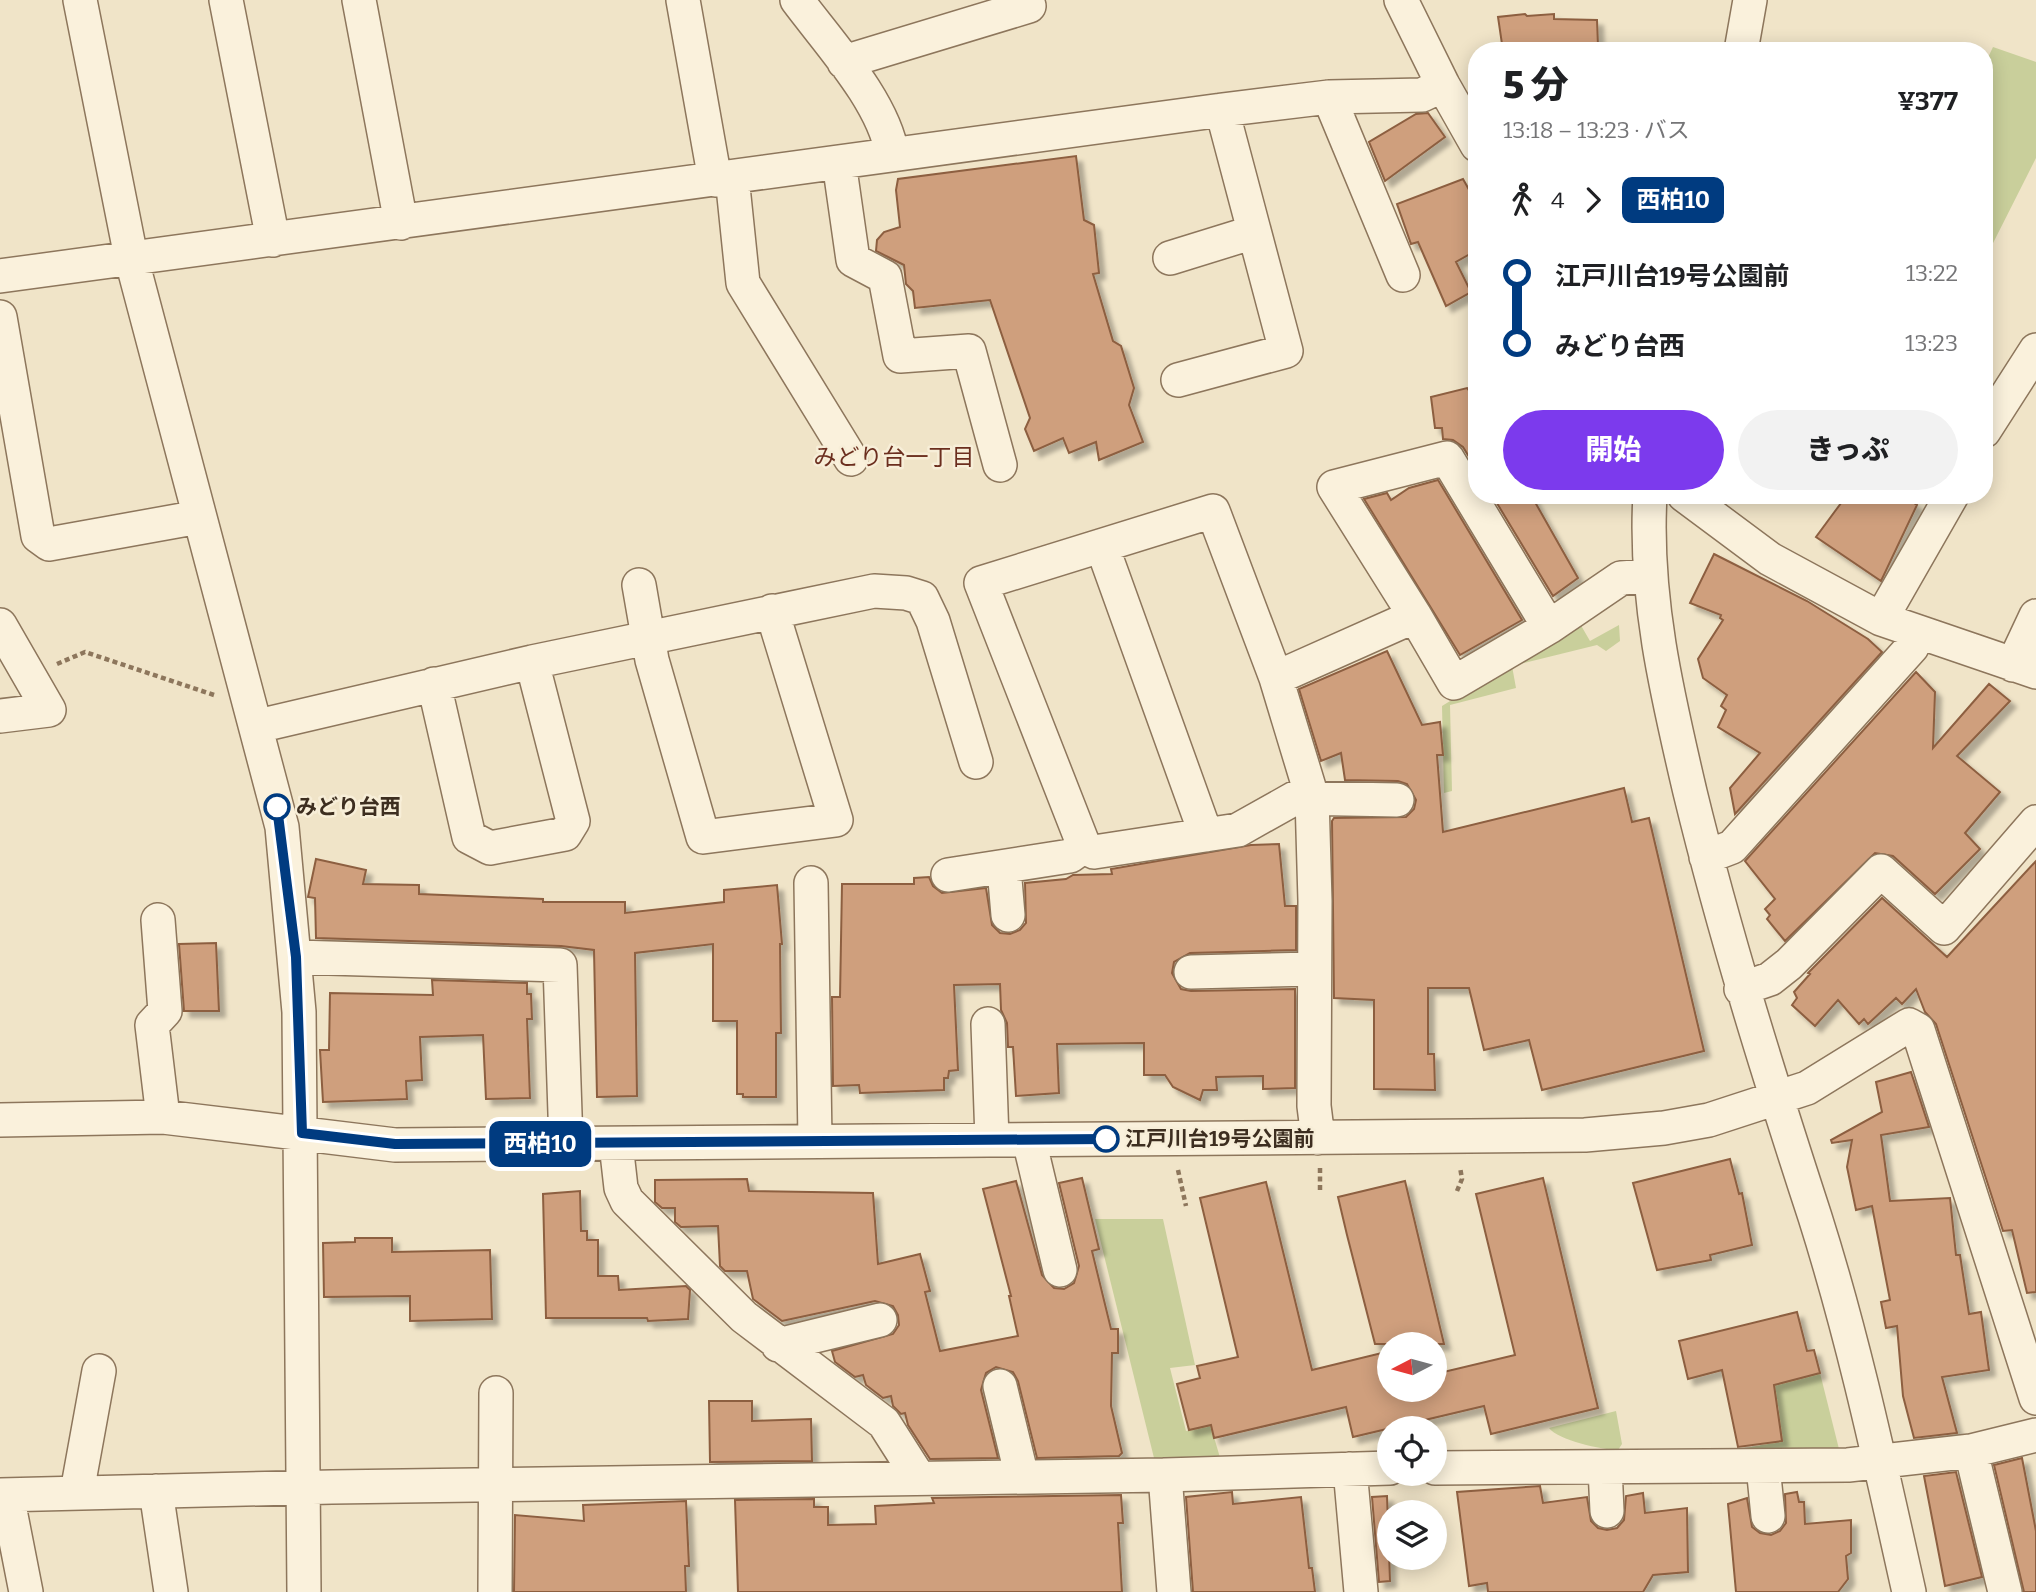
<!DOCTYPE html>
<html lang="ja">
<meta charset="utf-8">
<style>
:root{--surface:#fff;--page:#f2f2f2;--text:#202124;--muted:#757577;--accent:#7c3aed}
body{margin:0;font-family:Bitter,"Noto Sans JP",serif;background:var(--page);color:var(--text);height:100vh;display:flex;flex-direction:column;font-size:26px;white-space:nowrap}
*{box-sizing:border-box;margin:0}
p{font-size:23px;color:var(--muted)}
.icon{flex:none;width:38px;height:38px;fill:none;stroke:currentColor;stroke-width:2;stroke-linecap:round;stroke-linejoin:round}
.map{position:relative;flex:1;overflow:hidden}
.side{position:absolute;left:1468px;top:42px;width:525px;height:462px;display:flex;flex-direction:column;background:var(--surface);border-radius:28px;box-shadow:0 4px 18px #0003}
.side>*{flex:none}
.badge{padding:0 14px;border-radius:10px;font-size:24px;line-height:46px}
.needle{width:46px;rotate:264deg}
.controls{position:absolute;left:1377px;top:1332px;display:grid;gap:14px}
.controls a{display:grid;place-items:center;width:70px;height:70px;border-radius:50%;background:var(--surface);box-shadow:0 4px 18px #0003;font-size:35px}
.map>.badge{position:absolute;translate:-50% -50%;box-shadow:0 0 0 4px #fff}
.legs{display:flex;align-items:center;gap:10px;height:77px;padding:0 35px;font-size:23px}
.legs p{margin-inline-start:auto}
.summary{display:flex;align-items:center;justify-content:space-between;height:119px;padding:0 35px}
h1{font-size:38px;font-weight:800;line-height:52px}
.action{display:flex;gap:14px;margin-top:auto;padding:14px 35px}
.action a{flex:1;height:80px;border-radius:42px;background:var(--accent);color:#fff;font-size:28px;font-weight:800;line-height:80px;text-align:center}
.action a+a{background:var(--page);color:var(--text)}
ul{padding:0 35px;list-style:none}
li{display:flex;align-items:center;gap:24px;height:70px;font-size:26px}
li i{display:grid;place-items:center;width:10px;height:100%;margin:0 9px;background:currentColor}
li i::after{content:'';width:18px;height:18px;margin:-9px;border:5px solid;border-radius:50%;background:var(--surface)}
li p{margin-inline-start:auto}
li:first-child i{background:linear-gradient(#0000 50%,currentColor 0)}
li:last-child i{background:linear-gradient(currentColor 50%,#0000 0)}
.map>svg:first-child{display:block}
.green{fill:#c9cf9b}
.building{fill:#cf9f7d;stroke:#8d5f41;stroke-width:2;filter:url(#shadow)}
.lines{fill:none;stroke-linecap:round;stroke-linejoin:round}
.minor-casing{stroke:#8d765c;stroke-width:36}
.path{stroke:#8d765c;stroke-width:4.5;stroke-dasharray:5 3.5;stroke-linecap:butt}
.minor{stroke:#faf1dc;stroke-width:33}
.line-1-casing{stroke:#fff;stroke-width:16}
.line-1{stroke:#003b80;stroke-width:10}
.stop-1-dot{fill:#fff;stroke:#003b80;stroke-width:3.5}
.labels{text-anchor:middle;dominant-baseline:central;stroke-width:5;stroke-linejoin:round;paint-order:stroke}
.stop-label{font-size:21px;font-weight:bold;fill:#3d2e20;stroke:#f7eed8;text-anchor:start}
.neighbourhood-label{font-size:23px;fill:#6b2e1e;stroke:#f7eed8}
</style>
<div class="map">
<svg width="2036" height="1592" viewBox="0 0 2036 1592">
<defs>
<filter id="shadow"><feDropShadow dx="6" dy="6" stdDeviation="2" flood-color="#0004"/></filter>
</defs>
<rect width="100%" height="100%" fill="#f0e4c8"/>
<path class="green" d="M 1993,47 L 2036,62 L 2036,158 L 1985,259 L 1984,66 Z
M 1579,622 L 1590,641 L 1619,625 L 1620,641 L 1606,651 L 1597,645 L 1512,666 L 1516,688 L 1450,705 L 1452,791 L 1444,793 L 1442,706 Z
M 1095,1219 L 1163,1219 L 1195,1365 L 1170,1368 L 1186,1431 L 1199,1428 L 1209,1420 L 1221,1461 L 1155,1462 Z
M 1820,1373 L 1841,1457 L 1736,1450 L 1782,1441 L 1776,1411 L 1779,1410 L 1770,1379 L 1796,1379 Z
M 1616,1411 L 1622,1444 L 1618,1450 C 1602,1450 1558,1440 1549,1428 Z"/>
<path class="building" d="M 1525,14 L 1527,16 L 1554,14 L 1554,19 L 1597,20 L 1598,46 L 1503,51 L 1498,17 Z
M 1428,113 L 1445,137 L 1385,181 L 1369,142 L 1416,114 Z
M 1076,156 L 1084,220 L 1094,225 L 1099,273 L 1093,274 L 1113,341 L 1121,346 L 1134,388 L 1129,405 L 1143,442 L 1099,460 L 1096,442 L 1069,453 L 1063,438 L 1034,451 L 1025,429 L 1030,418 L 990,300 L 915,308 L 913,291 L 906,284 L 904,265 L 876,251 L 877,240 L 884,232 L 900,227 L 896,190 L 898,179 Z
M 1463,179 L 1477,204 L 1477,250 L 1456,262 L 1471,292 L 1446,306 L 1418,242 L 1411,244 L 1397,204 Z
M 1467,388 L 1473,395 L 1477,406 L 1477,470 L 1463,447 L 1453,440 L 1443,439 L 1442,428 L 1435,428 L 1431,397 Z
M 1438,480 L 1522,620 L 1460,655 L 1364,499 L 1387,493 L 1391,500 L 1409,488 Z
M 1492,495 L 1531,495 L 1578,578 L 1553,596 Z
M 1847,495 L 1901,495 L 1917,505 L 1881,581 L 1816,537 Z
M 1714,554 L 1807,601 L 1868,639 L 1882,652 L 1735,814 L 1730,788 L 1760,753 L 1718,727 L 1726,710 L 1721,706 L 1727,695 L 1703,678 L 1698,659 L 1723,620 L 1720,618 L 1721,615 L 1690,603 Z
M 1387,651 L 1422,725 L 1440,722 L 1443,755 L 1437,755 L 1443,832 L 1624,788 L 1632,822 L 1649,818 L 1704,1051 L 1542,1090 L 1529,1040 L 1484,1050 L 1469,988 L 1428,988 L 1428,1054 L 1434,1054 L 1435,1090 L 1374,1089 L 1374,1000 L 1334,998 L 1332,821 L 1334,818 L 1406,817 L 1414,809 L 1416,800 L 1407,784 L 1398,781 L 1345,780 L 1341,753 L 1321,761 L 1299,689 Z
M 1916,672 L 1935,692 L 1933,748 L 1989,684 L 2010,701 L 1957,756 L 2000,792 L 1965,833 L 1980,849 L 1935,894 L 1893,856 L 1875,853 L 1785,941 L 1767,919 L 1770,915 L 1765,909 L 1775,899 L 1745,861 Z
M 1279,844 L 1285,906 L 1296,906 L 1296,950 L 1190,953 L 1174,962 L 1172,973 L 1181,989 L 1191,991 L 1295,989 L 1295,1088 L 1263,1089 L 1263,1076 L 1216,1077 L 1217,1090 L 1203,1090 L 1200,1100 L 1173,1087 L 1165,1075 L 1144,1075 L 1144,1043 L 1057,1044 L 1059,1093 L 1016,1096 L 1013,1047 L 1008,1047 L 1007,1023 L 1001,1010 L 1000,984 L 954,985 L 958,1070 L 949,1071 L 948,1078 L 944,1078 L 944,1090 L 860,1093 L 859,1085 L 833,1086 L 832,997 L 840,997 L 842,884 L 914,884 L 914,878 L 929,877 L 933,886 L 942,893 L 986,888 L 992,925 L 1000,933 L 1010,934 L 1020,930 L 1026,923 L 1025,883 L 1066,879 L 1073,875 L 1112,874 L 1111,869 L 1251,845 Z
M 316,859 L 366,870 L 363,884 L 419,885 L 419,894 L 543,899 L 543,902 L 625,902 L 625,913 L 724,902 L 724,890 L 777,885 L 782,944 L 780,944 L 781,1033 L 776,1033 L 776,1097 L 743,1097 L 743,1094 L 737,1094 L 737,1021 L 713,1021 L 713,944 L 635,953 L 637,1096 L 597,1097 L 594,950 L 561,946 L 316,938 L 315,898 L 308,897 Z
M 2036,861 L 2036,1292 L 2027,1293 L 2012,1230 L 2003,1231 L 1936,1024 L 1925,1012 L 1916,989 L 1902,1004 L 1896,998 L 1868,1024 L 1864,1019 L 1859,1024 L 1838,1000 L 1815,1026 L 1792,1005 L 1797,998 L 1794,992 L 1810,974 L 1808,973 L 1882,898 L 1947,957 Z
M 216,943 L 219,1011 L 184,1011 L 179,944 Z
M 432,980 L 527,983 L 527,994 L 531,994 L 532,1019 L 527,1019 L 530,1098 L 486,1099 L 483,1035 L 420,1037 L 422,1080 L 406,1081 L 407,1099 L 323,1102 L 320,1050 L 329,1050 L 330,993 L 433,995 Z
M 1911,1072 L 1929,1127 L 1881,1135 L 1890,1201 L 1950,1198 L 1956,1255 L 1960,1255 L 1969,1314 L 1981,1312 L 1989,1370 L 1942,1377 L 1957,1433 L 1914,1438 L 1903,1396 L 1897,1326 L 1886,1328 L 1881,1302 L 1890,1300 L 1872,1206 L 1856,1210 L 1847,1167 L 1852,1140 L 1832,1143 L 1831,1140 L 1882,1112 L 1876,1082 Z
M 1730,1159 L 1739,1194 L 1742,1193 L 1752,1245 L 1710,1255 L 1711,1260 L 1657,1270 L 1633,1183 Z
M 1082,1178 L 1099,1249 L 1092,1251 L 1111,1329 L 1118,1329 L 1118,1353 L 1112,1353 L 1111,1406 L 1122,1453 L 1119,1456 L 1037,1458 L 1018,1381 L 1013,1372 L 996,1367 L 986,1373 L 981,1390 L 998,1458 L 930,1459 L 908,1425 L 905,1413 L 901,1414 L 893,1406 L 891,1396 L 883,1398 L 866,1385 L 863,1375 L 855,1377 L 835,1362 L 832,1351 L 893,1334 L 899,1325 L 898,1315 L 893,1306 L 875,1301 L 782,1321 L 753,1299 L 747,1271 L 725,1271 L 720,1266 L 718,1226 L 681,1227 L 675,1222 L 675,1208 L 662,1208 L 655,1202 L 655,1180 L 747,1179 L 749,1191 L 873,1193 L 878,1264 L 920,1254 L 930,1291 L 925,1292 L 940,1351 L 1018,1336 L 1009,1296 L 1011,1296 L 983,1189 L 1016,1181 L 1042,1275 L 1054,1288 L 1064,1289 L 1074,1283 L 1079,1266 L 1059,1183 Z
M 1543,1178 L 1598,1408 L 1491,1434 L 1484,1406 L 1353,1437 L 1346,1407 L 1214,1438 L 1211,1425 L 1189,1430 L 1177,1384 L 1200,1378 L 1197,1366 L 1238,1357 L 1200,1198 L 1266,1182 L 1312,1370 L 1390,1351 L 1390,1390 L 1435,1390 L 1435,1374 L 1515,1355 L 1476,1194 Z
M 1405,1181 L 1444,1344 L 1375,1344 L 1347,1235 L 1338,1197 Z
M 580,1191 L 581,1231 L 587,1231 L 587,1240 L 598,1240 L 598,1276 L 618,1276 L 619,1290 L 686,1286 L 690,1290 L 688,1319 L 648,1321 L 647,1318 L 546,1318 L 543,1194 Z
M 355,1238 L 392,1238 L 392,1252 L 490,1250 L 492,1319 L 410,1321 L 410,1296 L 324,1297 L 323,1243 L 355,1242 Z
M 1797,1312 L 1807,1351 L 1814,1350 L 1820,1373 L 1774,1385 L 1782,1441 L 1738,1447 L 1722,1370 L 1688,1379 L 1679,1341 Z
M 709,1401 L 752,1401 L 752,1421 L 811,1419 L 812,1461 L 710,1462 Z
M 2022,1458 L 2036,1531 L 2036,1592 L 2024,1592 L 1994,1465 Z
M 1956,1472 L 1982,1577 L 1945,1586 L 1924,1476 Z
M 1540,1486 L 1543,1503 L 1587,1497 L 1591,1521 L 1598,1528 L 1607,1530 L 1617,1528 L 1624,1520 L 1626,1496 L 1643,1493 L 1645,1513 L 1687,1508 L 1688,1572 L 1653,1575 L 1643,1592 L 1488,1592 L 1487,1583 L 1469,1586 L 1457,1492 Z
M 1232,1492 L 1233,1504 L 1301,1497 L 1309,1568 L 1312,1568 L 1315,1592 L 1193,1592 L 1186,1497 Z
M 1797,1492 L 1799,1502 L 1804,1502 L 1805,1524 L 1851,1520 L 1851,1553 L 1846,1556 L 1848,1579 L 1838,1592 L 1736,1592 L 1728,1504 L 1747,1498 L 1752,1527 L 1760,1533 L 1771,1535 L 1780,1531 L 1786,1523 L 1785,1494 Z
M 1121,1495 L 1123,1523 L 1118,1523 L 1122,1592 L 738,1592 L 735,1500 L 814,1499 L 814,1507 L 828,1507 L 828,1525 L 876,1524 L 875,1506 L 934,1503 L 932,1498 Z
M 1387,1496 L 1390,1581 L 1379,1582 L 1372,1497 Z
M 686,1501 L 689,1566 L 685,1566 L 686,1592 L 514,1592 L 515,1515 L 584,1521 L 583,1505 Z"/>
<g class="lines">
<defs>
<path id="minor" d="M 80,0 L 131,257 L 282,827 L 299,1012 L 304,1592
M 226,0 L 273,240
M 359,0 L 401,223
M 683,0 L 715,180
M 797,0 C 829,43 884,102 892,154
M 1401,0 L 1443,85 L 1477,145
M 1741,51 L 1750,0
M 844,62 L 1029,6
M 1329,97 L 1403,275
M 839,162 L 853,260 L 885,277 L 900,356 L 969,351 L 1000,465
M 732,177 L 743,283 L 851,459
M 1170,258 L 1254,232
M 0,276 L 1222,110 L 1329,97 L 1422,95 L 1443,85
M 0,317 L 38,536 L 49,544 L 199,517
M 1178,380 L 1286,351 L 1222,110
M 1984,431 L 2036,350
M 1650,495 C 1644,597 1667,694 1690,792 C 1725,936 1769,1076 1815,1217 C 1854,1340 1881,1467 1909,1592
M 1684,495 L 1770,559 L 1881,619 L 2036,672
M 1102,546 L 1206,835
M 639,585 L 652,660 L 703,837 L 836,820 L 772,611
M 1415,616 L 1334,487 L 1447,458 L 1549,627
M 1881,619 L 1952,495
M 0,625 L 49,710 L 0,716
M 2013,665 L 2036,616
M 1276,678 L 1415,616 L 1454,683 L 1549,627 L 1621,578 L 1649,576
M 434,684 L 469,837 L 490,848 L 565,834 L 573,821 L 532,662
M 258,726 L 532,662 L 874,591 L 906,593 L 922,598 L 933,621 L 976,762
M 1706,857 L 1732,847 L 1912,647 L 1918,633
M 1004,868 L 1008,915
M 948,875 L 1070,856 L 1084,846
M 811,883 L 815,1141
M 158,920 L 165,1011 L 152,1025 L 163,1117
M 296,957 L 560,965 L 566,1143
M 1191,972 L 1313,969
M 1741,989 L 1770,979 L 1789,964 L 1881,871 L 1944,928 L 2036,822
M 988,1024 L 992,1140
M 0,1120 L 163,1117 L 395,1145 L 1585,1135 L 1664,1128 L 1709,1120 L 1807,1088 L 1909,1025 L 1918,1030 L 2036,1398
M 1318,1138 L 1314,1106 L 1315,901 L 1312,797 L 1276,678 L 1213,511 L 981,583 L 1084,846 L 1094,852 L 1238,830 L 1295,798 L 1397,800
M 1029,1140 L 1060,1270
M 616,1144 L 621,1188 L 627,1201 L 744,1317 L 884,1423 L 919,1478
M 778,1345 L 880,1320
M 1000,1386 L 1022,1477
M 1971,1451 L 2036,1435
M 1763,1466 L 1768,1516
M 1435,1468 L 1848,1465 L 1971,1451 L 2005,1592
M 1605,1468 L 1607,1511
M 1350,1469 L 1361,1592
M 1165,1475 L 1174,1592
M 156,1491 L 171,1592
M 77,1492 L 99,1371
M 0,1495 L 332,1487 L 1165,1475 L 1390,1468
M 7,1495 L 26,1592
M 495,1592 L 496,1393"/>
</defs>
<use href="#minor" class="minor-casing"/>
<path class="path" d="M 57,664 L 85,652 L 214,695
M 1320,1168 L 1320,1191
M 1178,1170 L 1186,1206
M 1457,1191 L 1462,1179 L 1460,1167"/>
<use href="#minor" class="minor"/>
</g>
<g class="lines">
<defs>
<path id="line-1" d="M 277,807 L 296,957 L 302,1133 L 395,1144 L 1106,1139"/>
</defs>
<use href="#line-1" class="line-1-casing"/>
<use href="#line-1" class="line-1"/>
</g>
<g class="stop-1-dot">
<circle cx="277" cy="807" r="12"/>
<circle cx="1106" cy="1139" r="12"/>
</g>
<g class="labels">
<g class="stop-label">
<text x="296" y="807">みどり台西</text>
<text x="1125" y="1139">江戸川台19号公園前</text>
</g>
<g class="neighbourhood-label">
<text x="894" y="457">みどり台一丁目</text>
</g>
</g>
</svg>
<div class="controls">
<a><svg class="needle" viewBox="-14 -14 28 28"><path d="M0-13l5 13h-10z" fill="#e53935"/><path d="M0 13l5-13h-10z" fill="#757577"/></svg></a>
<a><svg class="icon" aria-label="locate" viewBox="0 0 24 24"><circle cx="12" cy="12" r="6"/><path d="M12 2v4M12 18v4M2 12h4M18 12h4"/></svg></a>
<a><svg class="icon" aria-label="layers" viewBox="0 0 24 24"><path d="M12 4l9 5-9 5-9-5zM3 14l9 5 9-5"/></svg></a>
</div>
<b class="badge" style="left:540px;top:1144px;background:#003b80;color:#fff">西柏10</b>
<section class="side">
<div class="summary"><div><h1>5 分</h1><p>13:18 – 13:23 · バス</p></div><b>¥377</b></div>
<div class="legs"><svg class="icon" aria-label="walk" viewBox="0 0 24 24"><circle cx="13" cy="4" r="2"/><path d="M13 8l-2 6 4 7M11 14l-3 7M7 12l3-4h3l4 4"/></svg>4<svg class="icon" aria-label="forward" viewBox="0 0 24 24"><path d="M9 5l7 7-7 7"/></svg><b class="badge" style="background:#003b80;color:#fff">西柏10</b></div>
<ul>
<li><i style="color:#003b80"></i><b>江戸川台19号公園前</b><p>13:22</p></li>
<li><i style="color:#003b80"></i><b>みどり台西</b><p>13:23</p></li>
</ul>
<div class="action"><a>開始</a><a>きっぷ</a></div>
</section>
</div>
